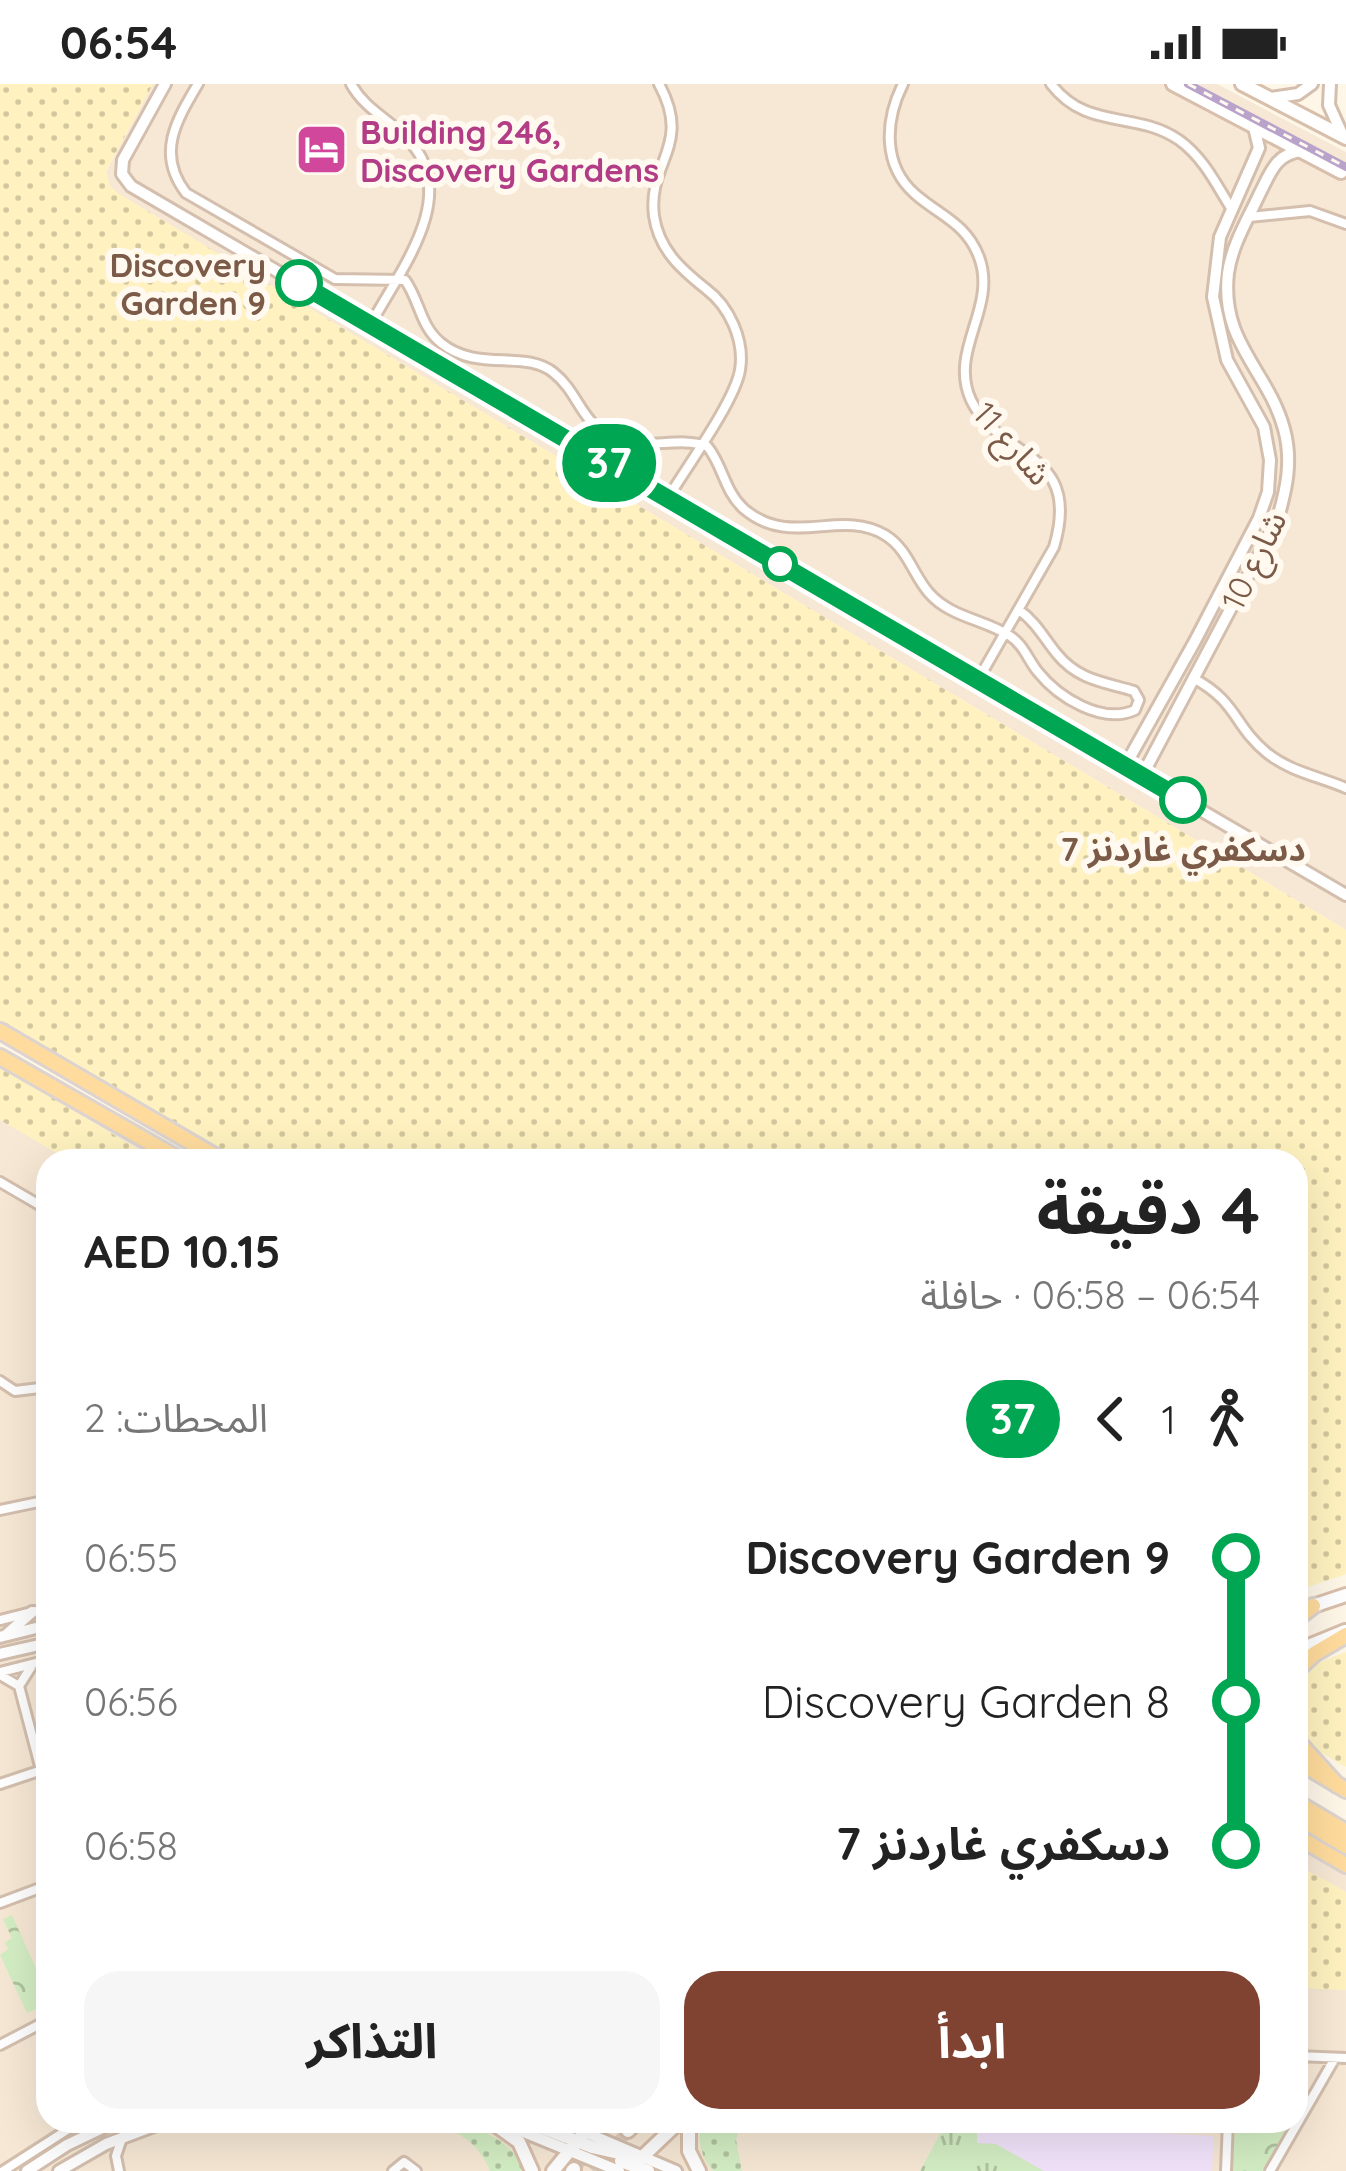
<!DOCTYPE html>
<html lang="ar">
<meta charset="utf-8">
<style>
:root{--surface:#fff;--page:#f6f6f6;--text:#222;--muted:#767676;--accent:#804331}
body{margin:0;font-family:Quicksand,"Noto Sans Arabic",sans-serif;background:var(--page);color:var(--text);direction:rtl;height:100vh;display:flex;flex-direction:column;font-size:45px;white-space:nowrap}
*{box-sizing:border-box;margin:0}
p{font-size:39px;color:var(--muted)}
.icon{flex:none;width:66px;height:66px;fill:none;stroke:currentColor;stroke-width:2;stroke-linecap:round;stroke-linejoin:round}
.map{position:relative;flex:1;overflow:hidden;direction:ltr}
.sheet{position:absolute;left:36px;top:1065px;width:1272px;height:984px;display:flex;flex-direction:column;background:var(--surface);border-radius:36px;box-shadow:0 12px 48px #0002;direction:rtl}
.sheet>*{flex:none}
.badge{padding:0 24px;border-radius:39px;font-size:42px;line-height:78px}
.map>.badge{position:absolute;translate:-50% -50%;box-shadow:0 0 0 6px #fff}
.legs{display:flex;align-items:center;gap:18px;height:132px;padding:0 48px;font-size:39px}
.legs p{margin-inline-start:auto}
.head{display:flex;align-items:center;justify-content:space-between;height:204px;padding:0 48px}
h1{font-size:66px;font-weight:700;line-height:90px}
.cta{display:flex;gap:24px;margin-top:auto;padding:24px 48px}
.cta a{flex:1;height:138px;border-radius:36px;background:var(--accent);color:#fff;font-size:48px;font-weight:700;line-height:138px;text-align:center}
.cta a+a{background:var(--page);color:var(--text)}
ul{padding:0 48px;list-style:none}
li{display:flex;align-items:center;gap:42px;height:144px;font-size:45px}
li i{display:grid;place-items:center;width:18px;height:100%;margin:0 15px;background:currentColor}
li i::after{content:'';width:30px;height:30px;margin:-15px;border:9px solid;border-radius:50%;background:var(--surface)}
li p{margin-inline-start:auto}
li:first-child i{background:linear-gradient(#0000 50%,currentColor 0)}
li:last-child i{background:linear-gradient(currentColor 50%,#0000 0)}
.status{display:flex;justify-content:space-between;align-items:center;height:84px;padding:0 60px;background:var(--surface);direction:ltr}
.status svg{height:33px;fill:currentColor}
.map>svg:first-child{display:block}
.residential{fill:#f7e8d5}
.education{fill:#f3e4fb}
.grass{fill:url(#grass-tufts)}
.sand{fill:url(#sand-dots)}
.park{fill:url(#park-crowns)}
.garden{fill:url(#garden-dots)}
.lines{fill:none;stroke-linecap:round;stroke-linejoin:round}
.secondary-tunnel{stroke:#ddcfbf;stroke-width:12;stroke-dasharray:12 6;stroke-linecap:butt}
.minor-casing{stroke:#d4bfae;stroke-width:14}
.tertiary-casing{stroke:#d4bfae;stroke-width:16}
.secondary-casing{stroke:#d8bfab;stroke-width:18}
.primary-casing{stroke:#ddd4cf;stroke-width:20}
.minor{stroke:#fff;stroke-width:8}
.tertiary{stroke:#fff;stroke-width:10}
.secondary{stroke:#fff;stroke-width:12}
.primary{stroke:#ffdc9d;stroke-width:14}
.rail-casing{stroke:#b9a3ca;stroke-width:8}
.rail{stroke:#fff9ef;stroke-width:3;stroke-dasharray:9;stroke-linecap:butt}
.line-1-casing{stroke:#fff;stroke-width:27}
.line-1{stroke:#00a651;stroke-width:18}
.stop-1-dot{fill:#fff;stroke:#00a651;stroke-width:6}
.labels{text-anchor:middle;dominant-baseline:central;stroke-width:12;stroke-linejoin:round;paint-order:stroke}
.hotel-label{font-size:33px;font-weight:bold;fill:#b23c85;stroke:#fff9ef;text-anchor:start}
.stop-label{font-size:33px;font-weight:bold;fill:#7b5b48;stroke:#fff9ef;text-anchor:end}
.street-label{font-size:33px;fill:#7b5b48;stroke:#fff9ef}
</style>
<div class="status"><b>06:54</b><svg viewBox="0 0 49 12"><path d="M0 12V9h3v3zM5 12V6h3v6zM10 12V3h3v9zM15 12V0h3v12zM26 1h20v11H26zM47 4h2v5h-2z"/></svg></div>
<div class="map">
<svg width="1346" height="2087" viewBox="0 0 1346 2087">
<defs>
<pattern id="grass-tufts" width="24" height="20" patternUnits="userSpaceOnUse" patternTransform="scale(3)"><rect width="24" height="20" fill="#d4eec4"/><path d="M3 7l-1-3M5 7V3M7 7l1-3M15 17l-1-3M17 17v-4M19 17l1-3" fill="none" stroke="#b1c4a1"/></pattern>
<pattern id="sand-dots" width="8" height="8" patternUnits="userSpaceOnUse" patternTransform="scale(3)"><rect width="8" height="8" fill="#fff2c0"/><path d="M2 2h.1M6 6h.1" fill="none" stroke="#d3c79e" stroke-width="1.8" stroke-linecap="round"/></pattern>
<pattern id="park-crowns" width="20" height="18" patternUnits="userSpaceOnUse" patternTransform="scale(3)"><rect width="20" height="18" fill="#d4eec4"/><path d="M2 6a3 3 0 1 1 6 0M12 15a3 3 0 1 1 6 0" fill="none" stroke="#b1c4a1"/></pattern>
<pattern id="garden-dots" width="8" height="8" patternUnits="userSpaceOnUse" patternTransform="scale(3)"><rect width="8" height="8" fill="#d4eec4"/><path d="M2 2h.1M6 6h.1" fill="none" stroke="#b1c4a1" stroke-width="1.8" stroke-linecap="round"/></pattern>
</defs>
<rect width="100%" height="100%" fill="#fef6e7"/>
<path class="residential" d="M 153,0 L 1217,0 L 1346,68 L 1346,846 L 100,99 Z
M 0,964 L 189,1077 L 48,1077 L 48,2037 L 1296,2037 L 1296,1717 L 1346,1747 L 1346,2087 L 0,2087 Z"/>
<path class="education" d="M 976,2040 L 1214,2052 L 1212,2087 L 920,2087 L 941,2048 L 976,2049 Z"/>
<path class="grass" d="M 941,2048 L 977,2049 L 977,2059 L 996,2060 L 1044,2087 L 920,2087 Z"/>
<path class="sand" d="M 0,0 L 153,0 L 106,87 L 110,102 L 119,110 L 1346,846 L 1346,1490 L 1296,1507 L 1296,1077 L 240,1077 L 0,937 Z
M 0,983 L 158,1077 L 71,1077 L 0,1036 Z
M 1346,1568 L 1346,1683 C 1298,1654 1296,1661 1296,1604 L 1318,1579 Z
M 1296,1780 L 1346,1808 L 1346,1906 L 1296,1904 Z"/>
<path class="park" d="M 12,1831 L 48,1911 L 48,1920 L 27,1929 L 0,1871 L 8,1865 L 5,1858 L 12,1854 L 3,1835 Z
M 1235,2037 L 1291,2037 L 1262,2087 L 1232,2087 Z"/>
<path class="garden" d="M 414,2037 C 455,2037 507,2044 524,2087 L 490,2087 C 475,2051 449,2043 414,2037 Z
M 701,2037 L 742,2037 L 736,2056 L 742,2087 L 713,2087 C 700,2073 698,2056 701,2037 Z"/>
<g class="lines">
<path class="secondary-tunnel" d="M 574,2085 L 615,2037
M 593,2087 L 628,2047"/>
<defs>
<path id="minor" d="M 198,0 C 176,37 156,70 186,109 L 335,195 L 405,196 C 420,217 420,242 441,259 C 478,289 525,265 554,289 C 580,310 580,340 616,355 C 646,367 677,352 707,362 C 723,381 724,407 744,425 C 791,465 840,424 885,451 C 908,465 913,491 929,509 C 951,534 984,535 1010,552 C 1024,561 1028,576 1038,588 C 1058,613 1102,641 1135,626 L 1139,616 L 1134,607 C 1104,598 1078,596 1057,570 C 1043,553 1037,539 1019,526
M 351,0 C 366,27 392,36 411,59 C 460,114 398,189 371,240
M 659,0 C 693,62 647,78 654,132 C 659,166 681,185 706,205 C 729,222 745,256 740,286 C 735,317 686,384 668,414
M 903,0 C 885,36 882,81 915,110 C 940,132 966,139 979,173 C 998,224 948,266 971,316 C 1000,377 1083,365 1054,463 L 978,596
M 1051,0 C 1087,47 1135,26 1179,56 C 1203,73 1216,100 1231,124
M 1249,133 L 1310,127 L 1346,140
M 1193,594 C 1238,618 1233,641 1267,669 C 1291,688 1318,692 1346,704
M 0,1098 L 48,1126
M 0,1297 L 15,1307 L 48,1303
M 0,1426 L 48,1416
M 0,1536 L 48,1524
M 33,1580 L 19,1602 L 41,1686
M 0,1588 L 48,1576
M 0,1591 L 19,1602
M 0,1700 L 48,1684
M 0,1819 L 48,1801
M 0,1961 L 48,1936
M 1296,1972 L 1346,1974
M 1124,2037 L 1204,2041 L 1214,2037
M 3,2087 L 81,2037
M 119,2087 L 116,2072 L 122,2054
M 393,2087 L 404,2078 L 416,2087
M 1226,2087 L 1228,2037
M 1270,2087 L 1335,1974"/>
<path id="tertiary" d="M 165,0 L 123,76 L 122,90 L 131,102 L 1346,811
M 1330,0 L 1329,21 L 1342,50
M 1271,14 L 1298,10 L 1312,0
M 1125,682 L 1195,557 L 1259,434 L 1268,408 L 1270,376 L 1264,343 L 1227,276 L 1213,213 L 1220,153 L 1259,64 L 1254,43
M 1142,692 L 1277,437 C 1286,407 1293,377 1284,345 C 1268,286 1220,259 1228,189 C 1232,161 1247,137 1259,111 C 1270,90 1275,70 1301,67
M 7,1550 L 32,1528
M 0,1553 L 48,1541
M 0,1570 L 48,1559
M 497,2037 L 619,2087
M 559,2037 L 676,2087
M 27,2087 L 67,2061 L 117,2037
M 59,2087 L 106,2060 L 167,2037"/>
<path id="secondary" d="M 1173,0 L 1341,88
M 1242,0 L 1346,54
M 1307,1524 L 1346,1511
M 1296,1567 L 1345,1547
M 490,2037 L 519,2058 L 532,2087
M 525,2037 L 592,2063 L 641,2074
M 689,2037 L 689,2067 L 699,2087
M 628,2047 L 638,2037
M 621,2077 L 648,2087
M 637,2078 L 680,2037
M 553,2087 L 594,2037
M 572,2087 L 574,2085"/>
<path id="primary" d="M 0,947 L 223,1077
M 0,973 L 182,1077
M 1296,1535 L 1313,1522
M 1296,1587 L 1314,1570 L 1346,1551
M 1296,1656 L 1337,1701
M 1296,1676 L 1346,1706
M 1296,1718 L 1346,1748
M 1296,1732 L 1346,1762
M 1296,1752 L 1346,1781"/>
</defs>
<use href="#minor" class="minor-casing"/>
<use href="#tertiary" class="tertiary-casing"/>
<use href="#secondary" class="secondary-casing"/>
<use href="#primary" class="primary-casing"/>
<use href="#minor" class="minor"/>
<use href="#tertiary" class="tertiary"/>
<use href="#secondary" class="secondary"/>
<use href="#primary" class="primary"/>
<defs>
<path id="rail" d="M 1188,0 L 1346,83"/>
</defs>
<use href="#rail" class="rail-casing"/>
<use href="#rail" class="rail"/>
</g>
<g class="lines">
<defs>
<path id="line-1" d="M 299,199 L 1183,716"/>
</defs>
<use href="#line-1" class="line-1-casing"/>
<use href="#line-1" class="line-1"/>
</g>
<defs>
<symbol id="hotel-square" viewBox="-11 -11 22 22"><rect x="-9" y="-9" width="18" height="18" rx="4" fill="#d1479c" stroke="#fff9ef"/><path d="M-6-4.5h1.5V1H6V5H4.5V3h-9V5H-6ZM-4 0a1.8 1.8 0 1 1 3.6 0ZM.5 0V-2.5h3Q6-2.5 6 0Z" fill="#fff"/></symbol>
</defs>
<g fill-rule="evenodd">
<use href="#hotel-square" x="292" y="36" width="59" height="59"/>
</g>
<g class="stop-1-dot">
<circle cx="299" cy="199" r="21"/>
<circle cx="780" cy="480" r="15"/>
<circle cx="1183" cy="716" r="21"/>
</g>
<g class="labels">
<g class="hotel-label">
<text x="360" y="47">Building 246,<tspan x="360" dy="38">Discovery Gardens</tspan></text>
</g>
<g class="stop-label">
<text x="266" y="180">Discovery<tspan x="266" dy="38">Garden 9</tspan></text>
<text x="1183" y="764" text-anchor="middle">دسكفري غاردنز 7</text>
</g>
<g class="street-label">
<text transform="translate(1013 359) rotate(48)">شارع 11</text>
<text transform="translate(1253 476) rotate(-64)">شارع 10</text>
</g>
</g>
</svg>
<b class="badge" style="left:609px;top:379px;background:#00a651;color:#fff">37</b>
<section class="sheet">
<div class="head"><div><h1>4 دقيقة</h1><p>06:54 – 06:58 · حافلة</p></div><b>AED 10.15</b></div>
<div class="legs"><svg class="icon" aria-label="walk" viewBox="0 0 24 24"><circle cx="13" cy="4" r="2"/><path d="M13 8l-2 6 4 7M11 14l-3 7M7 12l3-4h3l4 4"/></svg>1<svg class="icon" aria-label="back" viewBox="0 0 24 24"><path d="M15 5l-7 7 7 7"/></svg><b class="badge" style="background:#00a651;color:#fff">37</b><p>المحطات: 2</p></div>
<ul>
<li><i style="color:#00a651"></i><b>Discovery Garden 9</b><p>06:55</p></li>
<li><i style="color:#00a651"></i><span>Discovery Garden 8</span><p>06:56</p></li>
<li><i style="color:#00a651"></i><b>دسكفري غاردنز 7</b><p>06:58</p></li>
</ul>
<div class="cta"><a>ابدأ</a><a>التذاكر</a></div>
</section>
</div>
